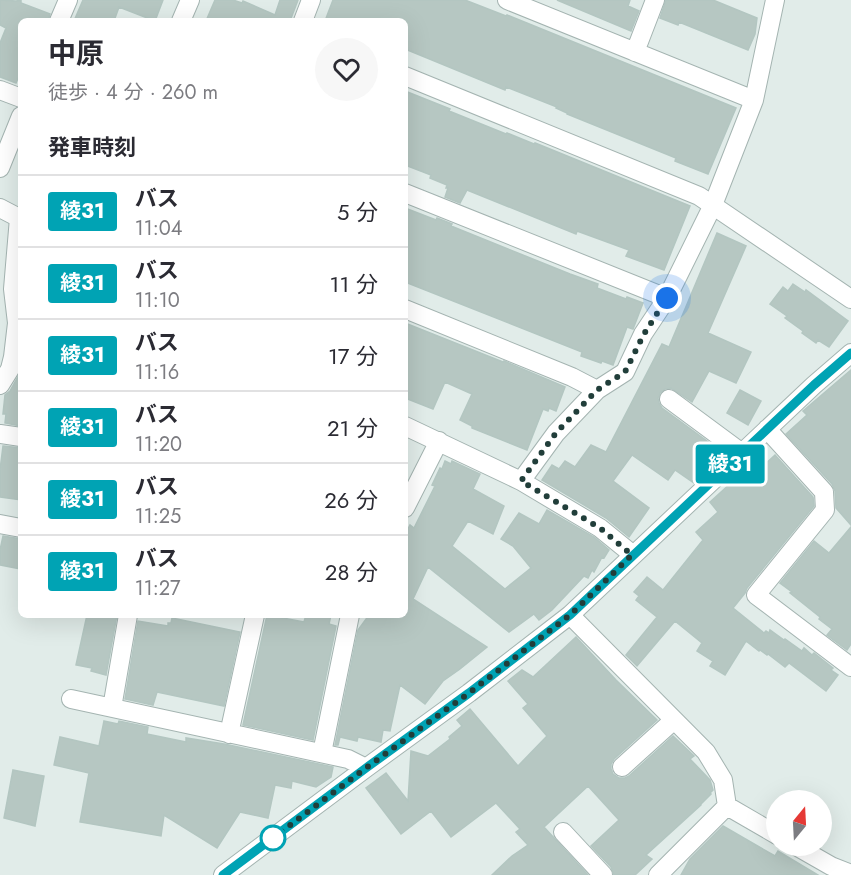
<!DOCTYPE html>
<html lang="ja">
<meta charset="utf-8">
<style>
:root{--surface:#fff;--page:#f7f7f7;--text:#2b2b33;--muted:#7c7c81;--line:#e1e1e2}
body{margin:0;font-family:Jost,"Noto Sans JP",sans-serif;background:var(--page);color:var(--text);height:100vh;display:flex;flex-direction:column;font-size:22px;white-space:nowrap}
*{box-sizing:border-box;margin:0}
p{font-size:20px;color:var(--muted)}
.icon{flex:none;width:33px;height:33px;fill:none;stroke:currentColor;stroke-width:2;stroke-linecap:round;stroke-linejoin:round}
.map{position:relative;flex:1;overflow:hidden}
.sheet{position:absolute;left:18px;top:18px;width:390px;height:600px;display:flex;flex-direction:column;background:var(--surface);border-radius:9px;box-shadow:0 6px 24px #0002}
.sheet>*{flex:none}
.badge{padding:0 12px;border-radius:4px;font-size:21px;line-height:39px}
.needle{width:39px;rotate:18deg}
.fabs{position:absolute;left:766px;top:790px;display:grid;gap:12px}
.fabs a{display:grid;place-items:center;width:66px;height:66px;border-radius:50%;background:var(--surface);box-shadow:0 6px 24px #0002;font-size:30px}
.you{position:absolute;width:30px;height:30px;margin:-15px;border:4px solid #fff;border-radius:50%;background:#1a73e8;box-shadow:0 0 0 9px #1a73e833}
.map>.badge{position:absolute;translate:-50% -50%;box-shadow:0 0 0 3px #fff}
h2{padding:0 30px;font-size:22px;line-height:54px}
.round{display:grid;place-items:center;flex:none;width:63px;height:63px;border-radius:32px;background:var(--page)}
.overview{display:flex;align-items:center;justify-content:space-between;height:102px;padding:0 30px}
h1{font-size:28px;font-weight:700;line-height:45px}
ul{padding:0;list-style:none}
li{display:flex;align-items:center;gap:18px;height:72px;padding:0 30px;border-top:2px solid var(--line)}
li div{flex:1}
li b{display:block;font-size:22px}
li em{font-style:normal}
li .badge{min-width:66px;font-weight:700;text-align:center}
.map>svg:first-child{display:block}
.building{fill:#b6c7c2;stroke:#b3c6c1;stroke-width:1.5}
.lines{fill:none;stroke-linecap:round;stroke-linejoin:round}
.minor-casing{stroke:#a4b4b1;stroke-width:20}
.minor{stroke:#fff;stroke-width:18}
.line-casing{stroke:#fff;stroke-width:14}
.line{stroke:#00a3b4;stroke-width:9}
.walk{stroke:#213e3a;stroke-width:6;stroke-dasharray:0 10.8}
.stop-dot{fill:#fff;stroke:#00a3b4;stroke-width:3}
</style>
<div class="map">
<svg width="851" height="875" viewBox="0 0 851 875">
<rect width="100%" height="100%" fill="#e1ece9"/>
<path class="building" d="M 0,0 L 16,1 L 21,0 L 21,3 L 50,14 L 48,21 L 21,21 L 21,71 L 16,83 L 0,77 L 0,43 L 6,28 L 0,25 Z
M 83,0 L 163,0 L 155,21 L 119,7 L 114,21 L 74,21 Z
M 215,0 L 233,0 L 242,3 L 243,1 L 275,15 L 280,0 L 298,0 L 290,21 L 206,21 Z
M 333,0 L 465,0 L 506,16 L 507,15 L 736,108 L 708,174 L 675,161 L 676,158 L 567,114 L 567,113 L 556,108 L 557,107 L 506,87 L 505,90 L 405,49 L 405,21 L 325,21 Z
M 557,0 L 630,0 L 628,6 L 639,11 L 631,31 Z
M 666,0 L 713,0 L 757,18 L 755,34 L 748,50 L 679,22 L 678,25 L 660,18 Z
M 405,91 L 450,109 L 449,111 L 506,134 L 507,133 L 534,144 L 535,143 L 690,206 L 664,270 L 626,256 L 629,250 L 577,231 L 576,234 L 467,190 L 460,203 L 445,197 L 448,188 L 446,188 L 447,185 L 430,178 L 431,175 L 405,165 Z
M 405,208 L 436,220 L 437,218 L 452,224 L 451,226 L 570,274 L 598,284 L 597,288 L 626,299 L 627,297 L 643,303 L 633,329 L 627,327 L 613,365 L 602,361 L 601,363 L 581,356 L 582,352 L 405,282 Z
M 717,233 L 746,246 L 708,333 L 751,352 L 736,383 L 709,371 L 692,402 L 671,388 L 665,389 L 660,393 L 658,398 L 659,403 L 662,408 L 715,447 L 704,463 L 709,469 L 694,483 L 675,470 L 668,480 L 632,455 L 613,481 L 649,508 L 629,537 L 606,518 L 542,480 L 552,465 L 559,469 L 565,461 L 575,467 L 591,445 L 606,452 L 662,344 L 669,347 Z
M 793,284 L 805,292 L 806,290 L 848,321 L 829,347 L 818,340 L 816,343 L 802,333 L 803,331 L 785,318 L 787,316 L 770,304 L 783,287 L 788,291 Z
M 405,323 L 503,362 L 504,361 L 565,387 L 556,411 L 549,408 L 548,411 L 543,409 L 527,450 L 472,428 L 472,426 L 460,420 L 472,394 L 445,382 L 433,409 L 405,398 Z
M 851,370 L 851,525 L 836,508 L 835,491 L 832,484 L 786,434 L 807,415 L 803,411 Z
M 21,371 L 21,426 L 5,423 L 6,414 L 3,414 L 5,395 L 10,391 Z
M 740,390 L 761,401 L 748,425 L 727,413 Z
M 3,446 L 21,448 L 21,500 L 0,497 L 0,470 Z
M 775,455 L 813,497 L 814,506 L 747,588 L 745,593 L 733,608 L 764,633 L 766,631 L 769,633 L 770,630 L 784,640 L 785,639 L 802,651 L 804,648 L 812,655 L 814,653 L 833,668 L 831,670 L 838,675 L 826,691 L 789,663 L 785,667 L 768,654 L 767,655 L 760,650 L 759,651 L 746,641 L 725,675 L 710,666 L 713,661 L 697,651 L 702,643 L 675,621 L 637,666 L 626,655 L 657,617 L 636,600 L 639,596 L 634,592 L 647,577 L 663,590 L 703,540 L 696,532 L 718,512 L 710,502 L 754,462 L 760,469 Z
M 445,461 L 451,464 L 452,461 L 480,474 L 473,489 L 504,506 L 493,534 L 468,521 L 452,546 L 505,589 L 531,568 L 513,546 L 501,539 L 519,513 L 539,524 L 547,510 L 594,537 L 609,550 L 604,558 L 602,557 L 594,572 L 592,570 L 588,578 L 584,576 L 552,610 L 539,620 L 534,614 L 509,632 L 428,567 L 413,599 L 487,647 L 460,669 L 443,681 L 425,704 L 400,685 L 390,731 L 383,730 L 381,742 L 358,737 L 357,741 L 340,737 L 338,745 L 335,745 L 358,630 L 369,615 L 405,615 L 405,535 L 410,525 L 414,528 L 435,486 L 432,485 L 440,468 L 442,469 Z
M 851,527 L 851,644 L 847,650 L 827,635 L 832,629 L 819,619 L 820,617 L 790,593 L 792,592 L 780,583 L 814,541 L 829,553 Z
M 3,536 L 21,539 L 21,569 L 0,565 L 0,550 Z
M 87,615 L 117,615 L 106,675 L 91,671 L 92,668 L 76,665 Z
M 267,615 L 304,622 L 306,615 L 331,615 L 329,624 L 336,626 L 313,740 L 243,725 Z
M 172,618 L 240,632 L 224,706 L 157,692 L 153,705 L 125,699 L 138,621 L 168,626 L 168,623 L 171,623 Z
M 576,637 L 616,680 L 657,720 L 614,759 L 611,764 L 611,769 L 613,774 L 619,778 L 625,778 L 629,776 L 673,736 L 694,756 L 690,759 L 710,780 L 713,790 L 710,793 L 711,794 L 701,804 L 701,805 L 646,855 L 652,859 L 635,875 L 614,875 L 611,867 L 591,846 L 619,820 L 588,786 L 544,827 L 588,875 L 492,875 L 512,856 L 528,845 L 516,832 L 520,829 L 496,803 L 451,837 L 431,811 L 401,834 L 366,788 L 386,773 L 408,801 L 411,751 L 428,756 L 450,739 L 449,737 L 462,726 L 457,720 L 470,709 L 518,766 L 547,736 L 523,708 L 528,704 L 508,681 L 522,670 L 533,677 Z
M 104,721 L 118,724 L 119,721 L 148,727 L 147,734 L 186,742 L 186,738 L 224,744 L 333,767 L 331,777 L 316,787 L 292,781 L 291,788 L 275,785 L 268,818 L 240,812 L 217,848 L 164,815 L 161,836 L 80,822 L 89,773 L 54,765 L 60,737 L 99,746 Z
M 13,770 L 44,776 L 35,826 L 4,818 Z
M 723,826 L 775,856 L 778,851 L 818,875 L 681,875 L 690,859 Z"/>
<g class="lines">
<defs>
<path id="minor" d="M 507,0 L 754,100
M 59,21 L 68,0
M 181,21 L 190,0
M 303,21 L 311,0
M 635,52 L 655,0
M 405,76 L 699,196 L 851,299
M 0,90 L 21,98
M 0,168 L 21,116
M 405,193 L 667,298
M 0,208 L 21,219
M 405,309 L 572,377 L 597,390
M 0,385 L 10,369 L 13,357 L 17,323 L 13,289 L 19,218
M 669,399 L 742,453
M 405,426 L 521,481 L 600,528 L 632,554
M 767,429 L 824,492 L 825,510 L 756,595 L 851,667
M 0,434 L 21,437
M 521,481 L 556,433 L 597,390 L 625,372 L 643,334 L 667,298 L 713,205 L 754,100 L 775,0
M 405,508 L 439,441
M 0,524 L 21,528
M 570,615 L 706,752 L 723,780 L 727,806 L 777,835
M 71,699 L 348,759 L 366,768
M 112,708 L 128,615
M 229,734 L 255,615
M 322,753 L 350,615
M 622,767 L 674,720
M 563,832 L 603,875
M 796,846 L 831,866 L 851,874
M 223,875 L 366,768 L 469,693 L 570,615 L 814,385 L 851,353
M 658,875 L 727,806"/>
</defs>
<use href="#minor" class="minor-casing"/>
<use href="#minor" class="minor"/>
</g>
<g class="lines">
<defs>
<path id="line" d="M 223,875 L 366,768 L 469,693 L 570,615 L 814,385 L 851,353"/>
</defs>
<use href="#line" class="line-casing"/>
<use href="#line" class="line"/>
<path class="walk" d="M 273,838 L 366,768 L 469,693 L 570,615 L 632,555 L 600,528 L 521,481 L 556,433 L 597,390 L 625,372 L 644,334 L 667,298"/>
</g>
<circle class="stop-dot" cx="273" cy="838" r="12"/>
</svg>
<div class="fabs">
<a><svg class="needle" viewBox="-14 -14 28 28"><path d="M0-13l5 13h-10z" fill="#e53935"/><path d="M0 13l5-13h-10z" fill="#7c7c81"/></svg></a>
</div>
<div class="you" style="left:667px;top:298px"></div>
<b class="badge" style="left:730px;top:464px;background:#00a3b4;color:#fff">綾31</b>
<section class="sheet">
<div class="overview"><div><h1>中原</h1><p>徒歩 · 4 分 · 260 m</p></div><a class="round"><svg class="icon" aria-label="heart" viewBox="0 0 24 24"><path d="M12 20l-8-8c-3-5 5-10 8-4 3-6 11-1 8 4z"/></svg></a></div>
<h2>発車時刻</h2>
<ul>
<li><span class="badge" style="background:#00a3b4;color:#fff">綾31</span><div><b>バス</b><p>11:04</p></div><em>5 分</em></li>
<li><span class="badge" style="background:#00a3b4;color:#fff">綾31</span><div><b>バス</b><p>11:10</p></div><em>11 分</em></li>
<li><span class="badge" style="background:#00a3b4;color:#fff">綾31</span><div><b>バス</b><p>11:16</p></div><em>17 分</em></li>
<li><span class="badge" style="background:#00a3b4;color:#fff">綾31</span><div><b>バス</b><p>11:20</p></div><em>21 分</em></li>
<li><span class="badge" style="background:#00a3b4;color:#fff">綾31</span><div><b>バス</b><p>11:25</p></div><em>26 分</em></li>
<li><span class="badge" style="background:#00a3b4;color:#fff">綾31</span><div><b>バス</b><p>11:27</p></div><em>28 分</em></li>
</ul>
</section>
</div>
